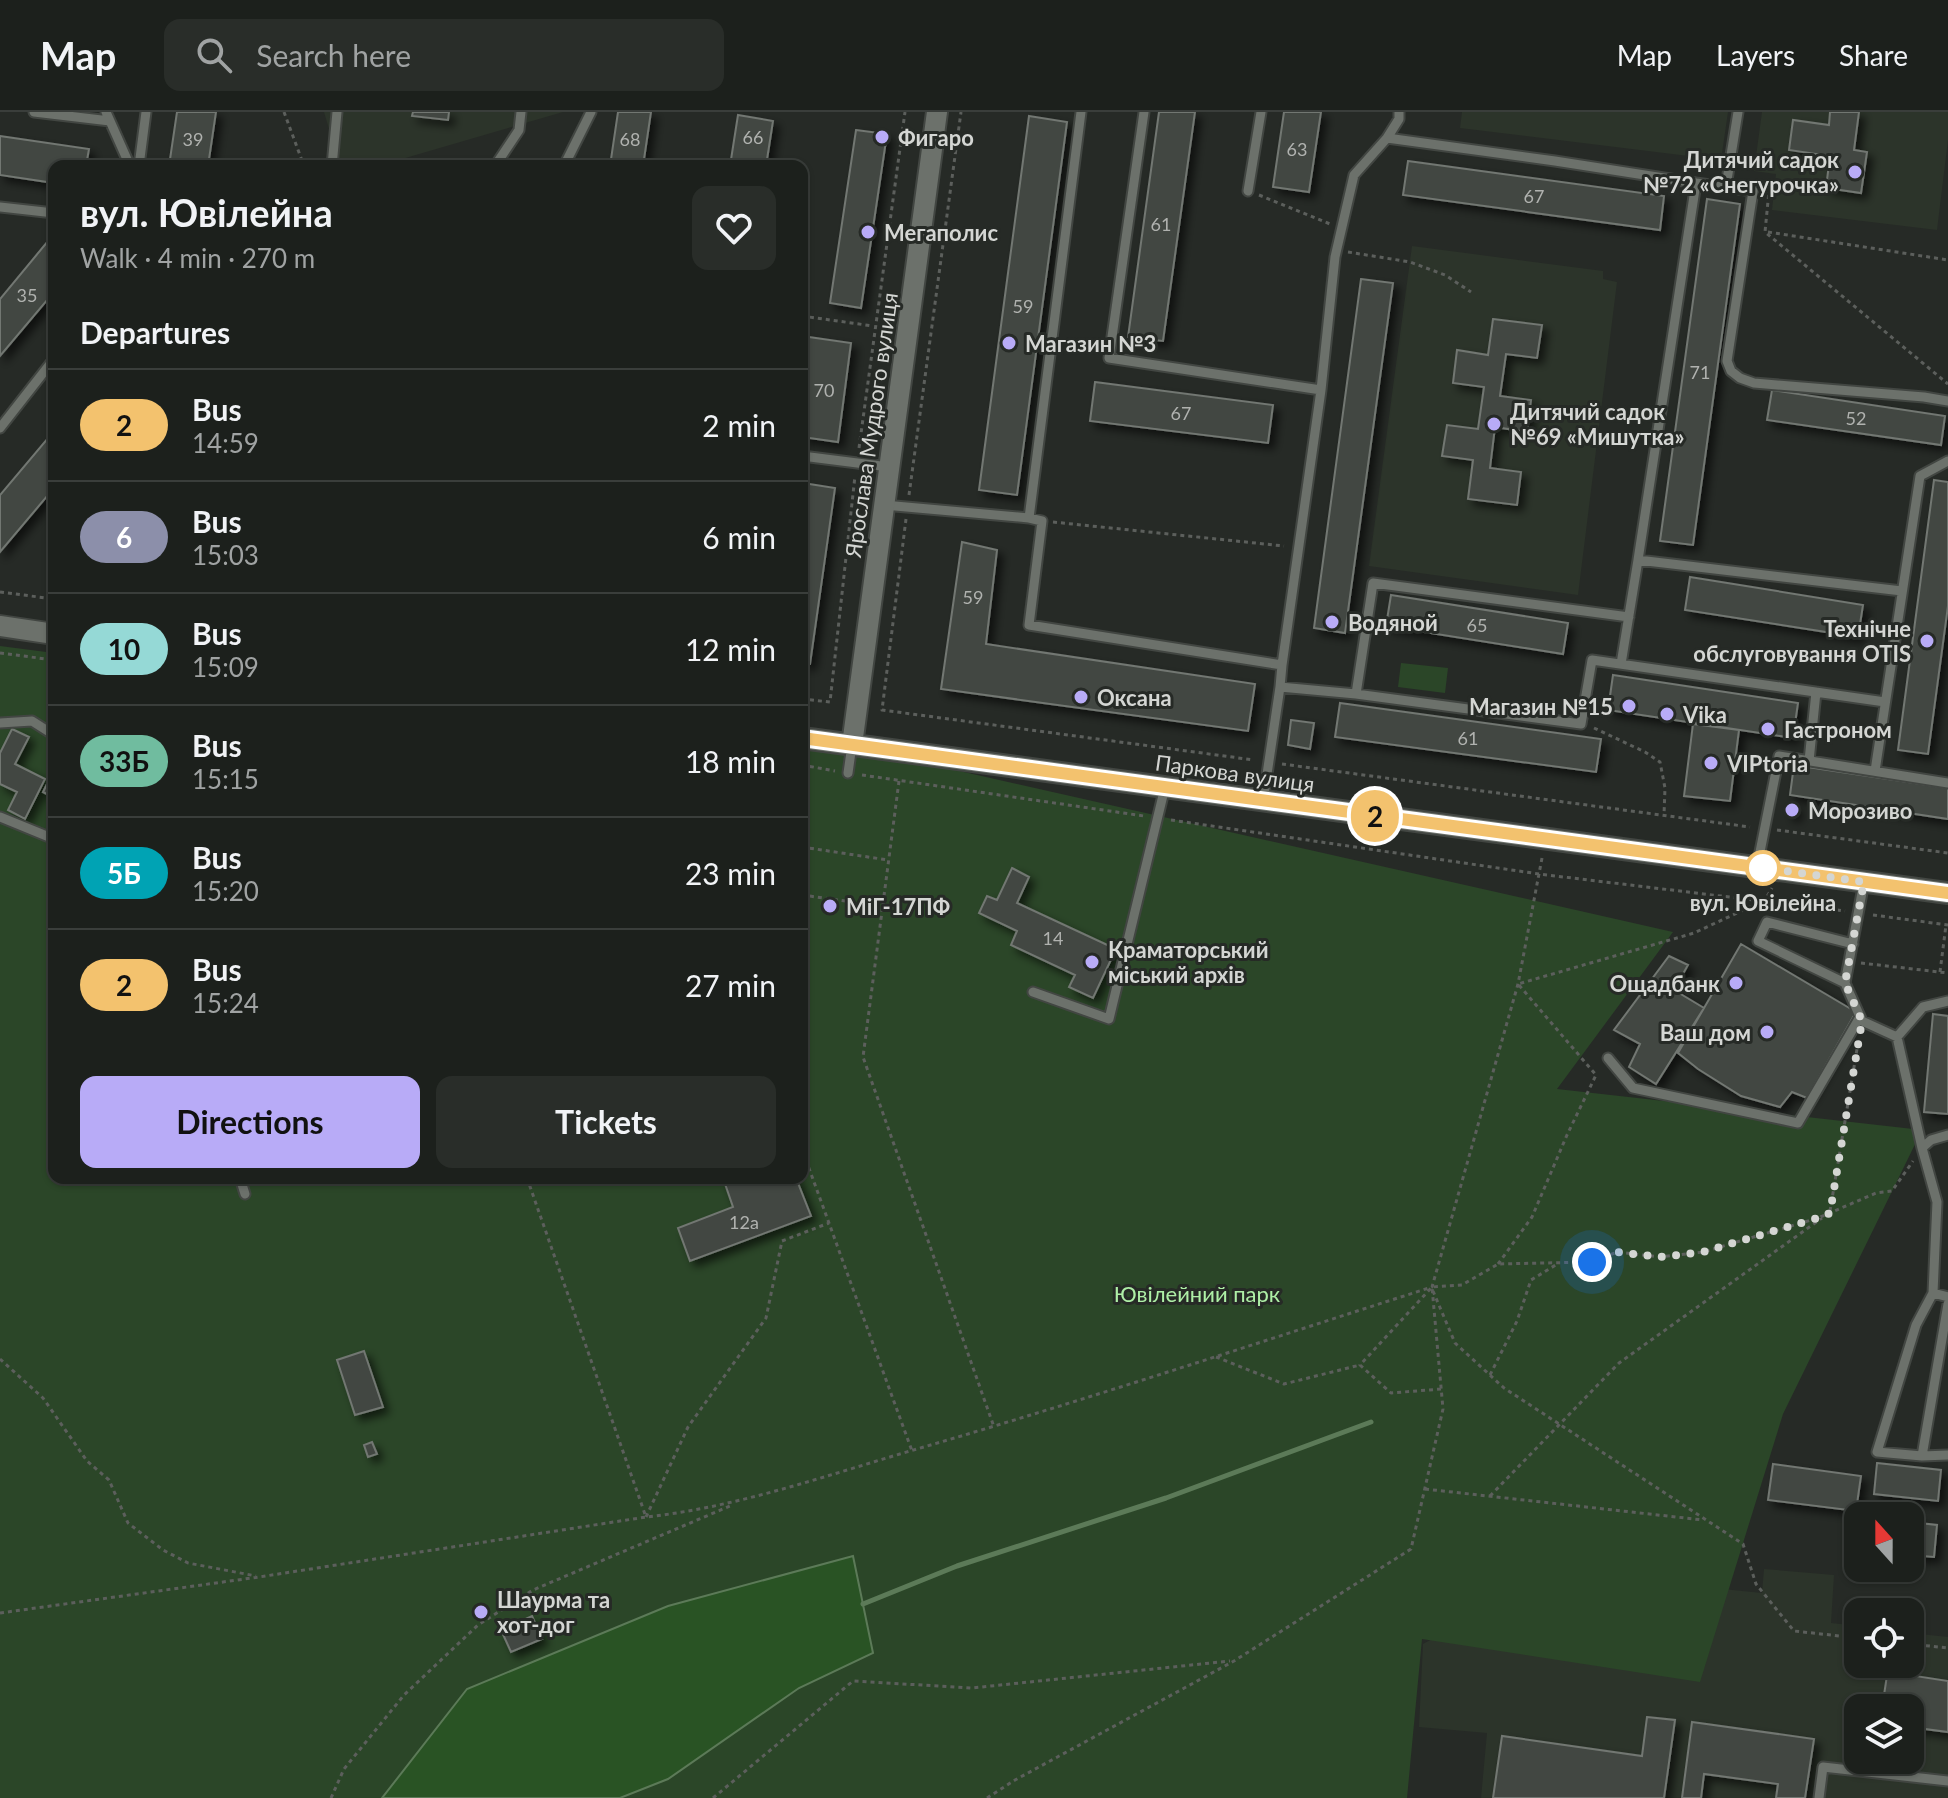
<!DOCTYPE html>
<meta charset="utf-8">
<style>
:root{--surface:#1c201c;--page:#292d29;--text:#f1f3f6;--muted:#a0a3a3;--line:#3a3e3b;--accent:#b8abf7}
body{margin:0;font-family:Lato,sans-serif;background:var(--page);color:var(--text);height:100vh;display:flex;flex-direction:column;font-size:30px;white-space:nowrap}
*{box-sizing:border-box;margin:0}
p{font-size:26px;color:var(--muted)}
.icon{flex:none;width:44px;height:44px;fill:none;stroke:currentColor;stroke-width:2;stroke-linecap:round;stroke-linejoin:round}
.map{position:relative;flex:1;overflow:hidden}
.panel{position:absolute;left:48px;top:48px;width:760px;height:1024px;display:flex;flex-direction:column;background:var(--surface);border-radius:16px;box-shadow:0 2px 6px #0004,0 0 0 2px var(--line)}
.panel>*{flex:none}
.badge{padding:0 16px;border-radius:26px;font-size:28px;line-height:52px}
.needle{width:52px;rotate:339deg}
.controls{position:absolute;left:1844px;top:1390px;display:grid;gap:16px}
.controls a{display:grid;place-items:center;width:80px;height:80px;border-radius:16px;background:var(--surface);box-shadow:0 2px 6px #0004,0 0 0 2px var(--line);font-size:40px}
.you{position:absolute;width:40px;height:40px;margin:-20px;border:6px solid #fff;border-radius:50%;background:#1a73e8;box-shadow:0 0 0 12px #1a73e833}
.map>.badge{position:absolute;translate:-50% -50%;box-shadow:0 0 0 4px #fff}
h2{padding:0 32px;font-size:30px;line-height:72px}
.round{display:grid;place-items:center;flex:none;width:84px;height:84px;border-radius:16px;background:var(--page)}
.summary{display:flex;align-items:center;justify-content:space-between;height:136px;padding:0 32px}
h1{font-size:38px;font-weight:700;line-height:60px}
.cta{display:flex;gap:16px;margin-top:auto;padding:16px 32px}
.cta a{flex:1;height:92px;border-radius:16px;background:var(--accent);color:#111;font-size:32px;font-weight:700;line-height:92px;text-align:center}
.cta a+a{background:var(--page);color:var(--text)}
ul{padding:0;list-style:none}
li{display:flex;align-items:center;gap:24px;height:112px;padding:0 32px;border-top:2px solid var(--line)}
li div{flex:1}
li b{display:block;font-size:30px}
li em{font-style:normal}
li .badge{min-width:88px;font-weight:700;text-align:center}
header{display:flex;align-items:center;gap:48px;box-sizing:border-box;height:112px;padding:0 40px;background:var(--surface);border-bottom:2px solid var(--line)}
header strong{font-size:38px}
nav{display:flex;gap:44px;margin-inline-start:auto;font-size:28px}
.search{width:560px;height:72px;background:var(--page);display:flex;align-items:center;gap:20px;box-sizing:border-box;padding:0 28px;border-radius:16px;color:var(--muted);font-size:30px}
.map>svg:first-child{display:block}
.built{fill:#2c342a;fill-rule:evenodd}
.green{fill:#2b4628}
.water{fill:#295324;stroke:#5c7a58;stroke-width:2}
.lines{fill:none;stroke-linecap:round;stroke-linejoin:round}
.stream{stroke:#5c7a58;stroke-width:5}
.building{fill:#424742;stroke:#727772;stroke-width:2;filter:url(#shadow)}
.service-casing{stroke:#424642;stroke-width:13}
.tertiary-casing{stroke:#424642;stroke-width:24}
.path{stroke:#5c5f5c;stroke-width:3;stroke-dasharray:4 4;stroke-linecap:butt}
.service{stroke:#6c716b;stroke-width:9}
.tertiary{stroke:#6c716b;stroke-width:20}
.line-casing{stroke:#fff;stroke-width:18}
.line{stroke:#f3c26e;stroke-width:12}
.walk{stroke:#d4d6d3;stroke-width:8;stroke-dasharray:0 14.4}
.poi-dot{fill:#b8abf7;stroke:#262a26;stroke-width:3}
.stop-dot{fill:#fff;stroke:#f3c26e;stroke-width:4}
.labels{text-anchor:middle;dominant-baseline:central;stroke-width:6;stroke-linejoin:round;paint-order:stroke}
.number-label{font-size:18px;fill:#b0b2af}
.poi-label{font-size:22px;font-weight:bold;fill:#d4d6d3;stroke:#262a26;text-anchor:start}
.street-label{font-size:22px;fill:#d4d6d3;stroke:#262a26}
.stop-label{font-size:22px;font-weight:bold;fill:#d4d6d3;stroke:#262a26}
.park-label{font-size:22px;fill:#aeefa6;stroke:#262a26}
</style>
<header>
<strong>Map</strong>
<div class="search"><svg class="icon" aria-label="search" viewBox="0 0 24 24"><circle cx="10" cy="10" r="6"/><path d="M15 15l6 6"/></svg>Search here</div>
<nav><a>Map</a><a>Layers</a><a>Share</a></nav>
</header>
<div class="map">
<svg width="1948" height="1686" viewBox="0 0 1948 1686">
<defs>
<filter id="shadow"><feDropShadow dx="5.5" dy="5.5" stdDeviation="4" flood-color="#0009"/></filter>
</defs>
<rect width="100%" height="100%" fill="#262a26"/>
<path class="built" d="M 324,0 L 563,0 L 378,54 L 340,54 Z
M 1462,0 L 1728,0 L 1721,48 L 1460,16 Z
M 1762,0 L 1948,0 L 1948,28 L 1937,118 L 1772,98 L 1776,62 L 1754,59 Z
M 1412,134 L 1603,159 L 1603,167 L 1617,170 L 1578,483 L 1369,454 Z
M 1764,1457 L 1834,1463 L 1831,1511 L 1858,1514 L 1858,1552 L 1910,1552 L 1910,1521 L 1948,1525 L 1948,1686 L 1481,1686 L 1487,1621 L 1419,1615 L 1423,1532 L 1496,1492 L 1703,1475 L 1762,1481 ZM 1858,1596 L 1910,1596 L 1910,1648 L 1858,1648 Z"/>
<path class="green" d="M 0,534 L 54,541 L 54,1066 L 802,1066 L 802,633 L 902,646 L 1673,820 L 1557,977 L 1922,1018 L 1783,1302 L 1700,1570 L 1422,1527 L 1407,1686 L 0,1686 Z
M 1401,551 L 1448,556 L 1445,581 L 1398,575 Z"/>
<path class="water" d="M 853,1444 L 873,1541 L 799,1576 L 668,1667 L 620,1686 L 382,1686 L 467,1577 L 668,1494 Z"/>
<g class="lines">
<path class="stream" d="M 863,1492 L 957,1454 L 1166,1386 L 1371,1310"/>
</g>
<path class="building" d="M 177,0 L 216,0 L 208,54 L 169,54 Z
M 413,0 L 449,0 L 448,8 L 412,4 Z
M 618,0 L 651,0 L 643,54 L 610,54 Z
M 1159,0 L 1195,0 L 1163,229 L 1128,225 Z
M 1284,0 L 1321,0 L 1309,80 L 1273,75 Z
M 1830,0 L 1859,0 L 1854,38 L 1867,40 L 1861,81 L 1826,76 L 1830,44 L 1789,38 L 1793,8 L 1829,13 Z
M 738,3 L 773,9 L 766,54 L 730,54 Z
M 1029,4 L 1067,10 L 1017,383 L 979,378 Z
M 856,18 L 887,22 L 861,196 L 830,191 Z
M 0,24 L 89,37 L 86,54 L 54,54 L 54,71 L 0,63 Z
M 1408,49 L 1664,84 L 1660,118 L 1403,83 Z
M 1707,87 L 1740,92 L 1693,433 L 1660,429 Z
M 53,123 L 54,180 L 0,244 L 0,187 Z
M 1361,167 L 1393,171 L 1345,521 L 1314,516 Z
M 1493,207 L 1542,213 L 1537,246 L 1506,242 L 1500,284 L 1531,288 L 1527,320 L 1495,315 L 1490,356 L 1521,360 L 1517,393 L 1468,387 L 1473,348 L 1442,344 L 1447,313 L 1478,317 L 1484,275 L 1453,271 L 1457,238 L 1488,243 Z
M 802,224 L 851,231 L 838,330 L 802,325 Z
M 1095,270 L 1273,293 L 1268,331 L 1090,309 Z
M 1772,278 L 1945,304 L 1941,333 L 1767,308 Z
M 54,319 L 54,376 L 0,440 L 0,383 Z
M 1934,368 L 1948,370 L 1948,494 L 1928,642 L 1898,638 Z
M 803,371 L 835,376 L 810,552 L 802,551 Z
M 962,430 L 997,438 L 986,532 L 1255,572 L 1248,619 L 941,577 Z
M 1690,465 L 1863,493 L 1858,525 L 1685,498 Z
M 1391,483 L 1568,511 L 1563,542 L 1386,514 Z
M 1613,563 L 1798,591 L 1793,626 L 1608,598 Z
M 1340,591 L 1601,627 L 1596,660 L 1335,625 Z
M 1291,608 L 1314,611 L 1310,637 L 1288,633 Z
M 1693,612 L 1739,618 L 1730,689 L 1684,684 Z
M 12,617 L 29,625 L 15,652 L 45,667 L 25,707 L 8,698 L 17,680 L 0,672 L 0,641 Z
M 1794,653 L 1948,676 L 1948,707 L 1790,683 Z
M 54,658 L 54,686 L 43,680 Z
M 1789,693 L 1797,695 L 1795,704 L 1787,702 Z
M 1012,756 L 1029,765 L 1017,791 L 1116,837 L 1093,886 L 1069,875 L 1075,863 L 1011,833 L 1017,819 L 979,801 L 987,784 L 997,788 Z
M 1741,832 L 1856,900 L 1807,986 L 1792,980 L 1780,995 L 1741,984 L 1698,957 L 1678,941 Z
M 1669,844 L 1688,853 L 1674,878 L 1704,896 L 1656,972 L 1629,955 L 1640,932 L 1614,918 Z
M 1933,902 L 1948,904 L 1948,1002 L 1924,1000 Z
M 723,1066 L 796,1066 L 811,1104 L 690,1149 L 678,1116 L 733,1095 Z
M 364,1239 L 383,1295 L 355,1303 L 337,1248 Z
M 372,1330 L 377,1342 L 368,1345 L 364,1333 Z
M 1877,1351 L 1941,1358 L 1938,1389 L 1874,1382 Z
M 1773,1352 L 1861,1364 L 1856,1399 L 1768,1388 Z
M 1910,1410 L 1937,1413 L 1934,1445 L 1910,1443 Z
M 532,1504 L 542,1527 L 511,1540 L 501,1518 Z
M 1888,1557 L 1902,1559 L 1902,1562 L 1948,1569 L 1948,1620 L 1910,1615 L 1910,1596 L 1882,1596 Z
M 1647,1605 L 1675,1608 L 1664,1686 L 1493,1686 L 1502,1624 L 1642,1644 Z
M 1849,1606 L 1858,1607 L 1858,1637 L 1845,1635 Z
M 1692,1610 L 1814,1627 L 1805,1686 L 1776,1686 L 1778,1672 L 1704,1662 L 1701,1686 L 1682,1686 Z"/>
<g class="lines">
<defs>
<path id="service" d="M 34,0 L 110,9
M 106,0 L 130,54
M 1144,0 L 1109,246 L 1321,278 L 1282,553
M 1387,26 L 1555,49 L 1696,71
M 139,54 L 146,0
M 332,54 L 337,0
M 495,54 L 519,18 L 521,0
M 564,54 L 591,0
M 1726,74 L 1738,0
M 1248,79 L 1261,0
M 0,95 L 54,101
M 1321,278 L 1335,145 L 1354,63 L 1387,26 L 1399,7 L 1399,0
M 0,316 L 54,247
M 802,344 L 889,355
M 884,393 L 1029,406 L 1042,409 L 1029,513 L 1282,553 L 1280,575
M 1029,406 L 1081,0
M 1638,448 L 1696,71 L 1753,79 L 1727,249 L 1731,259 L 1740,266 L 1754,271 L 1924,285 L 1948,289
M 1621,552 L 1638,448 L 1902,479
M 1356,582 L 1373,471 L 1629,505
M 0,611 L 32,609 L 54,623
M 1809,649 L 1816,580
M 1875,659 L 1920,364 L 1948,349
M 848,661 L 852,633
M 1263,689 L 1280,575 L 1356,582 L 1581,612 L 1592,548 L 1885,590
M 0,705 L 54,727
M 1757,755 L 1779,644 L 1948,671
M 1864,770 L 1845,871 L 1862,909 L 1897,925 L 1923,895 L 1948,889
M 1845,871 L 1758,829 L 1767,810 L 1853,832
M 1033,880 L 1109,907 L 1165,675
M 1897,925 L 1922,1036 L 1937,1090 L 1933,1181 L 1916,1213 L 1877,1340 L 1922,1344 L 1948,1343
M 1608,946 L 1633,976 L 1798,1011 L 1860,905
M 1922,1036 L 1931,1028 L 1948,1023
M 240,1066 L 245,1082
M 1933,1181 L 1948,1185
M 1922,1344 L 1948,1192
M 1819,1686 L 1823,1655 L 1948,1669"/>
<path id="tertiary" d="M 0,514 L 54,522
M 802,626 L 1948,781
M 852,633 L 937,0"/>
</defs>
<use href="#service" class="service-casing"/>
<use href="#tertiary" class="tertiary-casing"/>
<path class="path" d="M 284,0 L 304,54
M 1765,79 L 1769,79 L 1765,120 L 1948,272
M 1259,83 L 1330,112
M 1768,120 L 1948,148
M 1348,140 L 1410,150 L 1445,163 L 1471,180
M 802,204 L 873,214
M 859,336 L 905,0
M 909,383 L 961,0
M 906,407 L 882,598 L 1254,648
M 1053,410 L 1284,434
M 0,480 L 54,487
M 0,541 L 54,548
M 802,587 L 830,590 L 855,364
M 1594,616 L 1645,640 L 1660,650 L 1665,676 L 1664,703
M 1282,652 L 1750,715
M 802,653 L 835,659
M 862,663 L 1144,704
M 899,669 L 863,945 L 994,1315
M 1171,708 L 1539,762 L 1845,799
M 1777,718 L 1948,741
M 802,735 L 888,748
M 802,783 L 881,794
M 1873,803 L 1948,813
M 1861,851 L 1948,861
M 1940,860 L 1946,813
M 802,1041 L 806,1048 L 912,1339
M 527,1066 L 646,1405
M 1830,1099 L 1857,937
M 1498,1152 L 1532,1105 L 1567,1023 L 1596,963 L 1518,872 L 1694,821 L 1765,788 L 1772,776
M 1433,1179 L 1455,1231 L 1504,1276 L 1743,1432 L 1756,1472 L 1794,1519 L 1858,1526
M 1216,1245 L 1284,1272 L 1360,1253
M 0,1247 L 43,1286 L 87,1349 L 109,1368 L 128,1411 L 163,1438 L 188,1451 L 256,1464
M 1490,1263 L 1517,1209 L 1531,1168 L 1559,1151
M 1441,1277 L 1391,1281 L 1360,1253 L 1432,1175 L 1462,1173 L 1498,1152 L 1592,1150 L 1617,1140 L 1660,1145 L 1703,1140 L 1818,1106 L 1876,1081 L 1892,1079 L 1913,1049
M 1425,1377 L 1703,1408
M 1490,1384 L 1619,1251 L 1822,1106
M 646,1405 L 688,1315 L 766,1206 L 782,1129 L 829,1111
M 0,1501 L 259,1465 L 646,1405 C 739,1395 827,1363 917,1337 C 1089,1287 1260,1230 1432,1175 L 1518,872 L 1542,746
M 1910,1532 L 1948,1536
M 331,1686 L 344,1657 L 404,1583 L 478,1513 L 533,1478 L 730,1394
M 713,1686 L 853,1569 L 972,1576 L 1230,1549
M 987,1686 L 1015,1668 L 1234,1549 L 1411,1437 L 1443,1297 L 1432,1175"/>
<use href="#service" class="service"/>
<use href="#tertiary" class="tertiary"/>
</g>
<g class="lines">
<defs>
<path id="line" d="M 802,626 L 1948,781"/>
</defs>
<use href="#line" class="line-casing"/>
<use href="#line" class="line"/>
<path class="walk" d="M 1592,1150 L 1617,1140 L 1660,1145 L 1703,1140 L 1818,1106 L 1830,1101 L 1862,909 L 1845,871 L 1864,770 L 1757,755 L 1763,756"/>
</g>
<g class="poi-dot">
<circle cx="882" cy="25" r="8"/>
<circle cx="1855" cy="60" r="8"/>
<circle cx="868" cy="120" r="8"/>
<circle cx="1009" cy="231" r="8"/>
<circle cx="1494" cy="312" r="8"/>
<circle cx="1332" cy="510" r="8"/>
<circle cx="1927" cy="529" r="8"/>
<circle cx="1081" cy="585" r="8"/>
<circle cx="1629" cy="594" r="8"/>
<circle cx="1667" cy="602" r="8"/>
<circle cx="1768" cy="617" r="8"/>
<circle cx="1711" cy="651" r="8"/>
<circle cx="1792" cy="698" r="8"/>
<circle cx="830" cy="794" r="8"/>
<circle cx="1092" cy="850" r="8"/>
<circle cx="1736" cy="871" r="8"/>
<circle cx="1767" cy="920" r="8"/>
<circle cx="481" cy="1500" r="8"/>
</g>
<circle class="stop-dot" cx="1763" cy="756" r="16"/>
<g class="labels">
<g class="number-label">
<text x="753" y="25">66</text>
<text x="193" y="27">39</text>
<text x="630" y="27">68</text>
<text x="1297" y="37">63</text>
<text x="1534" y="84">67</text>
<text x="1161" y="112">61</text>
<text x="27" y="183">35</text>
<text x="1023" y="194">59</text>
<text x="1700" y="260">71</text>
<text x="824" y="278">70</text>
<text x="1181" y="301">67</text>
<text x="1856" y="306">52</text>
<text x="973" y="485">59</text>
<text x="1477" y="513">65</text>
<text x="1468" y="626">61</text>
<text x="1053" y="826">14</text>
<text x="744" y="1110">12а</text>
</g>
<g class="poi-label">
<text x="898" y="25">Фигаро</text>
<text x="1839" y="47" text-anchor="end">Дитячий садок<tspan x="1839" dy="25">№72 «Снегурочка»</tspan></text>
<text x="884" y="120">Мегаполис</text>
<text x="1025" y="231">Магазин №3</text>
<text x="1510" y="299">Дитячий садок<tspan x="1510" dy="25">№69 «Мишутка»</tspan></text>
<text x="1348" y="510">Водяной</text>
<text x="1911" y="516" text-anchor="end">Технічне<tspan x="1911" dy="25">обслуговування OTIS</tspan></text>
<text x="1097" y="585">Оксана</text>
<text x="1613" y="594" text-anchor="end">Магазин №15</text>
<text x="1683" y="602">Vika</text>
<text x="1784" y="617">Гастроном</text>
<text x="1727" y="651">VIPtoria</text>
<text x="1808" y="698">Морозиво</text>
<text x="846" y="794">МіГ-17ПФ</text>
<text x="1108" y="837">Краматорський<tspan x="1108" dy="25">міський архів</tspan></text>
<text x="1720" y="871" text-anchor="end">Ощадбанк</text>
<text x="1751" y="920" text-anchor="end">Ваш дом</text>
<text x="497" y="1487">Шаурма та<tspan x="497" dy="25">хот-дог</tspan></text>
</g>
<g class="street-label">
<text transform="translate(871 313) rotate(-82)">Ярослава Мудрого вулиця</text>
<text transform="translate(1235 661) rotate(8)">Паркова вулиця</text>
</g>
<g class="stop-label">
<text x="1763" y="790">вул. Ювілейна</text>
</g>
<g class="park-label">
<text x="1197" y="1181">Ювілейний парк</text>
</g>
</g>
</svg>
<div class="controls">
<a><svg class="needle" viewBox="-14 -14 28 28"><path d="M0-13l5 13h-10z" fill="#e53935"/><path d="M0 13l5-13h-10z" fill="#a0a3a3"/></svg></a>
<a><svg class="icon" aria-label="locate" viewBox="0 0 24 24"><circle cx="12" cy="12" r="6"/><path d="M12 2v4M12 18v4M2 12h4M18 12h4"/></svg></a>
<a><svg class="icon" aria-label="layers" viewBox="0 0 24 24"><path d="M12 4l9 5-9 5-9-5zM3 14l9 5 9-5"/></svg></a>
</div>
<div class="you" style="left:1592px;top:1150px"></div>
<b class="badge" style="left:1375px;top:704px;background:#f3c26e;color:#111">2</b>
<section class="panel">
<div class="summary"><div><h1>вул. Ювілейна</h1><p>Walk · 4 min · 270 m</p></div><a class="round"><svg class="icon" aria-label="heart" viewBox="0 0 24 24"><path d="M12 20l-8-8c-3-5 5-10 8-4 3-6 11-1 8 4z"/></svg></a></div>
<h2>Departures</h2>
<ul>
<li><span class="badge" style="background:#f3c26e;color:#111">2</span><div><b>Bus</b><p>14:59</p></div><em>2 min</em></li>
<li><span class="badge" style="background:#8c8faa;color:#fff">6</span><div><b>Bus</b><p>15:03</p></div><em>6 min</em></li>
<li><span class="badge" style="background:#95d9d6;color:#111">10</span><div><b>Bus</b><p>15:09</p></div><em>12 min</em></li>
<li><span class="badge" style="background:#70bc9f;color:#111">33Б</span><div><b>Bus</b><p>15:15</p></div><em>18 min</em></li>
<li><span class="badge" style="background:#00a3b4;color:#fff">5Б</span><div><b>Bus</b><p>15:20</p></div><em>23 min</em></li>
<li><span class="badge" style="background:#f3c26e;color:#111">2</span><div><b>Bus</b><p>15:24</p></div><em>27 min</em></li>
</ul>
<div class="cta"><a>Directions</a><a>Tickets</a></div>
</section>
</div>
